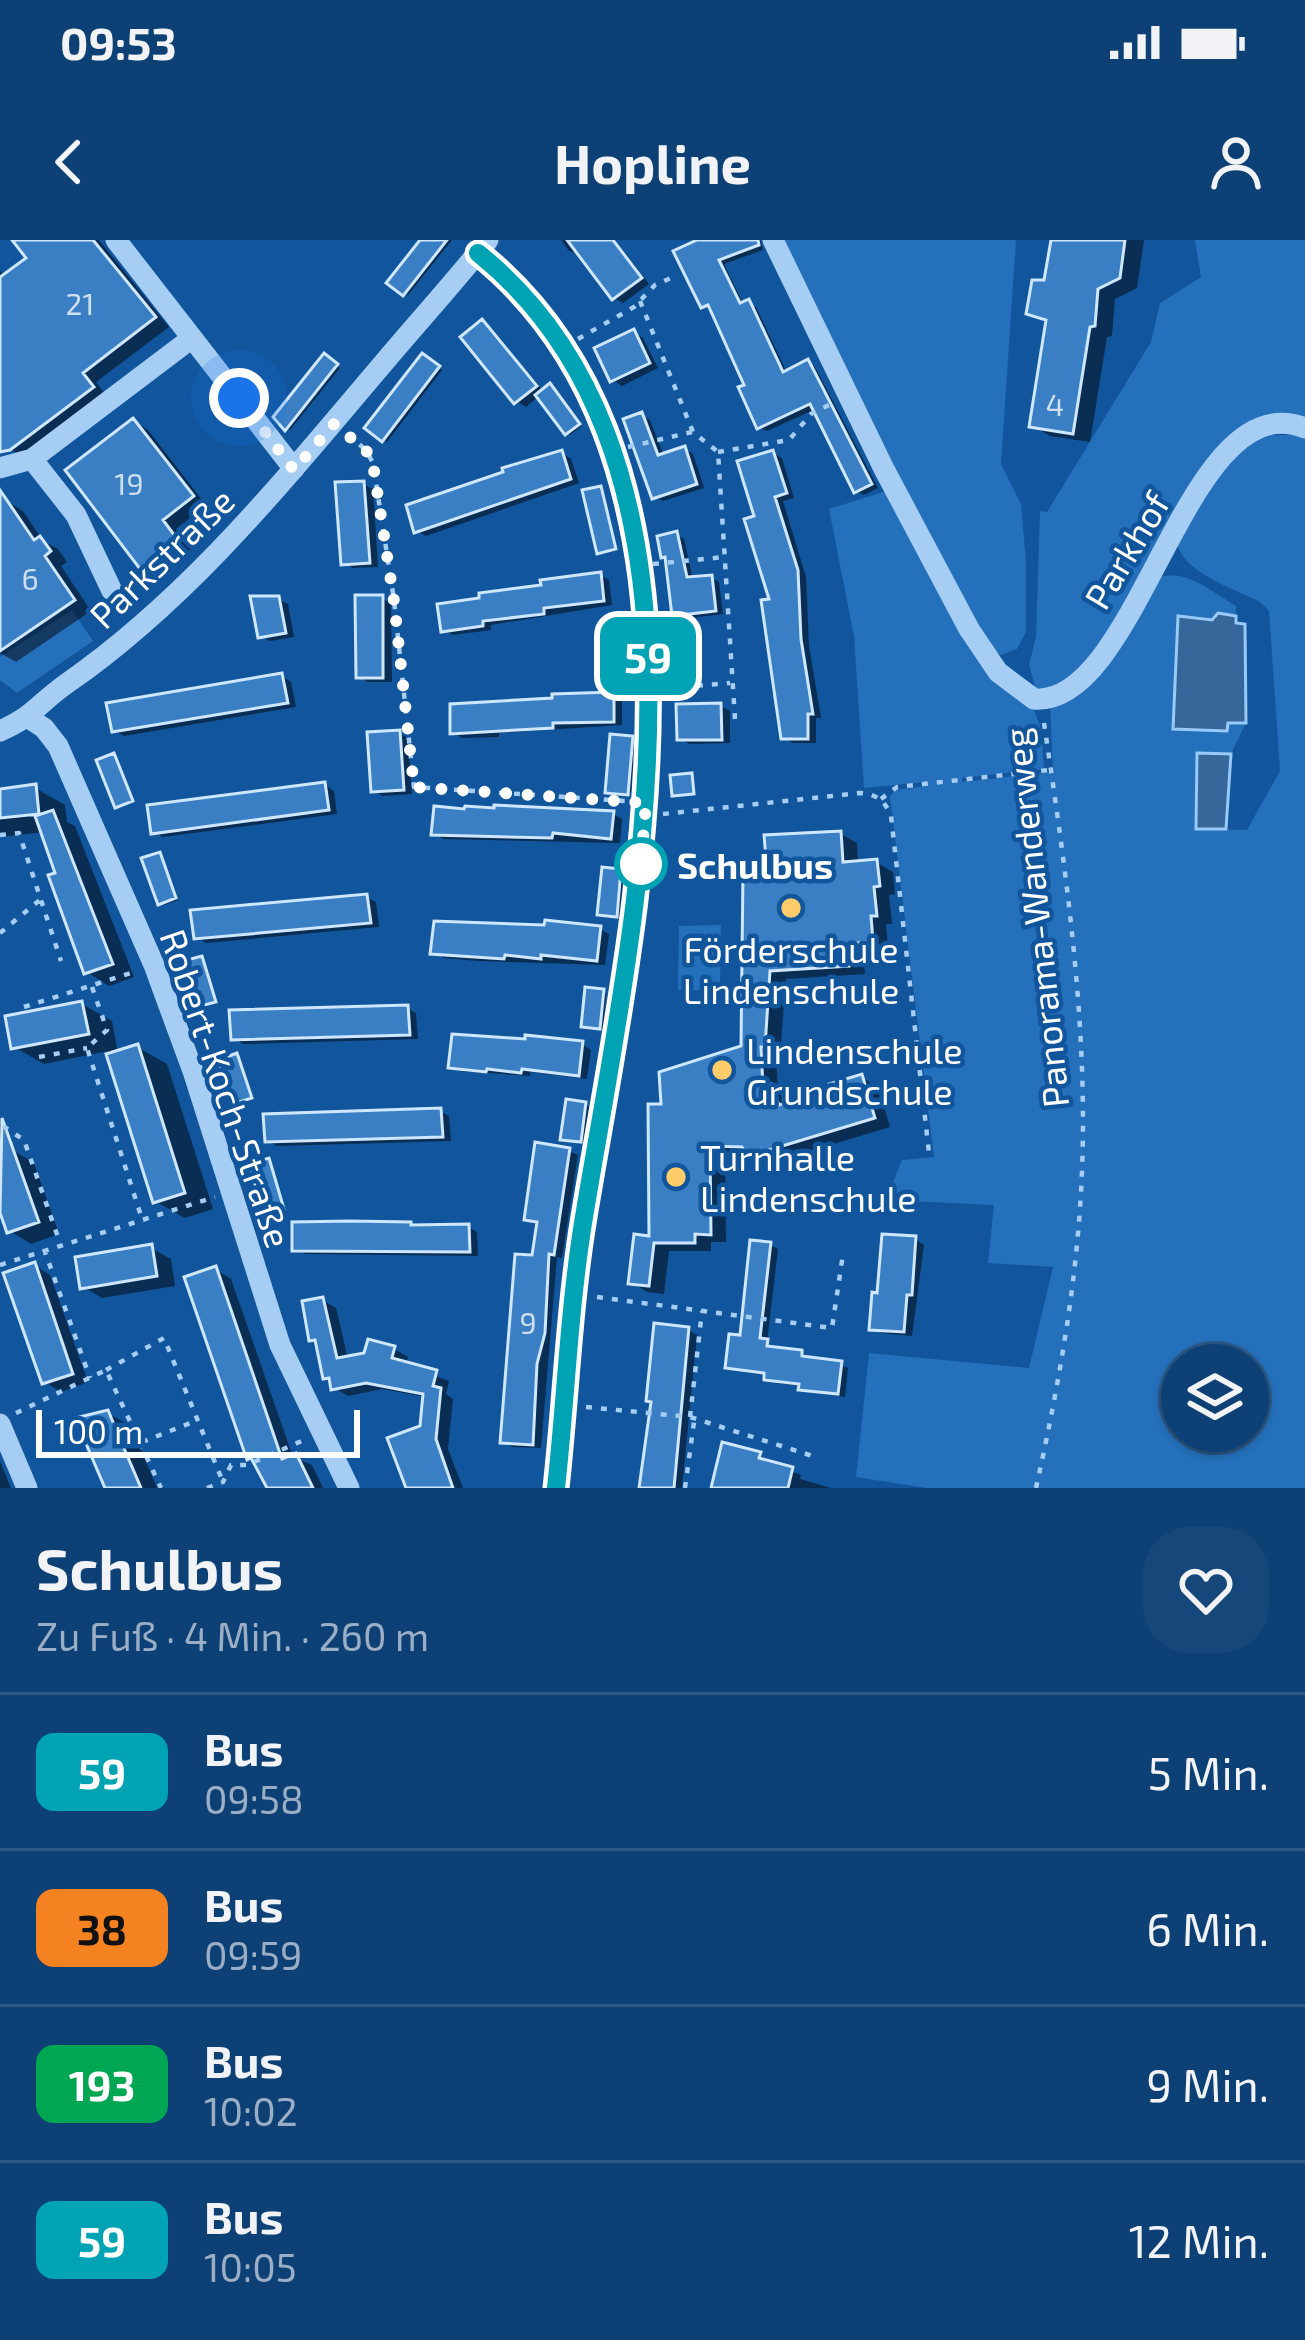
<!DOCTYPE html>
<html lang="de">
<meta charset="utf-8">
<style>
:root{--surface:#0d4075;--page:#16477a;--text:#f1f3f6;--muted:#9aafc5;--line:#2d5987}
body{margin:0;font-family:"Exo 2",sans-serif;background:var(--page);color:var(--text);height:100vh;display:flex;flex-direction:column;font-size:45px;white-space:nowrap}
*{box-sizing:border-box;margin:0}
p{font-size:39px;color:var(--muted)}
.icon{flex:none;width:66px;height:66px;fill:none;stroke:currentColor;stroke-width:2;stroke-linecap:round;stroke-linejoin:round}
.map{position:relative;height:1248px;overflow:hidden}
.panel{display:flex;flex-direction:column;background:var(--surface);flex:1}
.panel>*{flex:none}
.badge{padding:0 24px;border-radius:18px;font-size:42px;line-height:78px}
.tools{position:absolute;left:1161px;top:1104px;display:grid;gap:24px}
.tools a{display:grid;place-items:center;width:108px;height:108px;border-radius:50%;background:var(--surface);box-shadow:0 3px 9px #0004,0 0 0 3px var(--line);font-size:60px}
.scale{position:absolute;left:36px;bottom:30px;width:324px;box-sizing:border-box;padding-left:12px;border:6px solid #fff;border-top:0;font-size:33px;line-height:42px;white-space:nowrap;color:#fff;-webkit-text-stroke:9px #11559c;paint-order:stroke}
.you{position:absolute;width:60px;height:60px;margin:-30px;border:9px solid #fff;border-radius:50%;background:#1a73e8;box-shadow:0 0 0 18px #1a73e833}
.map>.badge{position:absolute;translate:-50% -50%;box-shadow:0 0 0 6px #fff}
.round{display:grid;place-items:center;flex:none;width:126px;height:126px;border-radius:48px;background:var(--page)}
.headline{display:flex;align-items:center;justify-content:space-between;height:204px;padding:0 36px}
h1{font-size:57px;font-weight:700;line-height:90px}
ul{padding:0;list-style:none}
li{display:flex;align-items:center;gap:36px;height:156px;padding:0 36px;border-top:3px solid var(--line)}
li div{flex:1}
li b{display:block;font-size:45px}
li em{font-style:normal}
li .badge{min-width:132px;font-weight:700;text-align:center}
.status{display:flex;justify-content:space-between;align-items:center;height:84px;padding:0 60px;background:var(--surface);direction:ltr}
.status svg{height:33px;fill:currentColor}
header{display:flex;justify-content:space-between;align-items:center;height:156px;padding:0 36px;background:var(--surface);font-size:54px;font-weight:700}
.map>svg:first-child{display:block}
.green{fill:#2470ba;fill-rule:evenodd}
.water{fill:#36679a;stroke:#98c9f8;stroke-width:3}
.shadow{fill:#0007}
.building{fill:#3a7fc3;stroke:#cee6fe;stroke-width:3}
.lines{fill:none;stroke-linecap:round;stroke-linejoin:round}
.path{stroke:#a6cef4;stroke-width:4.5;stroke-dasharray:6 9;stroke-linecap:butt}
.minor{stroke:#a6cef4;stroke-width:21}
.line-casing{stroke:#fff;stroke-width:27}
.line{stroke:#00a3b4;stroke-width:18}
.walk{stroke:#fff;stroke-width:12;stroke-dasharray:0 21.6}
.stop-dot{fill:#fff;stroke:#00a3b4;stroke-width:6}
.poi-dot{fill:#ffcc69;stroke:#11559c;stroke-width:4.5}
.labels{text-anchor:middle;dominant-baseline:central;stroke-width:9;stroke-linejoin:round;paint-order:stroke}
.number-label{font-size:30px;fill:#cedff0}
.street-label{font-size:36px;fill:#fff;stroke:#11559c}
.stop-label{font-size:36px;font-weight:bold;fill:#fff;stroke:#11559c;text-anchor:start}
.poi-label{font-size:36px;fill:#fff;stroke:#11559c;text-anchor:start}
</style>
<div class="status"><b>09:53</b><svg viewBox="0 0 49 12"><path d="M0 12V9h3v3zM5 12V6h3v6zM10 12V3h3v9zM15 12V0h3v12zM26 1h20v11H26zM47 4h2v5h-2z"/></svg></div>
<header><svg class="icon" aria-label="back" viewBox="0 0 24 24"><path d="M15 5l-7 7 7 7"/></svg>Hopline<svg class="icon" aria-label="person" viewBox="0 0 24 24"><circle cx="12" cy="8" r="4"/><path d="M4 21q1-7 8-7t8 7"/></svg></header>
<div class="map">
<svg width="1305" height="1248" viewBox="0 0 1305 1248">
<rect width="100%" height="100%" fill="#11559c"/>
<path class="green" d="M 779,0 L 1016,0 L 1001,224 L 1021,264 L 1026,321 L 1026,392 L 1017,409 L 1001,415 L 985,405 Z
M 1195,0 L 1305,0 L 1305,180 L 1268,175 L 1230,198 L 1128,364 L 1068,445 L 1036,450 L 1029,425 L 1036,397 L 1040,271 L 1047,272 L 1151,102 L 1160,63 L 1201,37 Z
M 1254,195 L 1305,195 L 1305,1248 L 926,1248 L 856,1237 L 869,1113 L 1029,1128 L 1053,1027 L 988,1023 L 994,965 L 886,960 L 902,920 L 934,917 L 890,557 L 895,550 L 927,546 L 925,542 L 864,548 L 854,396 L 829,269 L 886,251 L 1033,467 L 1041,489 L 1044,529 L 962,538 L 962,542 L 1053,532 L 1050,465 L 1064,460 L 1157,338 C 1185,327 1212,352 1236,366 L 1236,376 L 1218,373 L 1173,488 L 1226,491 L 1227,483 L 1246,483 L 1231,514 L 1197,514 L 1197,589 L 1247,590 L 1280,531 L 1269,371 L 1260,362 C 1234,348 1185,334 1177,304 L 1204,253 ZM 1182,1125 L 1248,1125 L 1248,1191 L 1182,1191 Z
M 72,370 L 93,401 L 17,453 L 0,440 L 0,417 Z
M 721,685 L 720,750 L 678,750 L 679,686 Z"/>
<path class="water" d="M 1218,373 L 1236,376 L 1236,383 L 1245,384 L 1246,483 L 1228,483 L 1227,491 L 1173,489 L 1178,376 L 1212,380 Z
M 1197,513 L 1231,514 L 1226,589 L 1196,589 Z"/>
<path class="shadow" d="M 16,0 L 99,0 L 169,87 L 96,142 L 107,156 L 21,217 L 0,200 L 0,30 L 5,37 L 30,19 Z
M 423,0 L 452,0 L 408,55 L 390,42 Z
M 561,0 L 615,0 L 649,44 L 623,63 L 614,58 L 581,14 L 569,11 Z
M 704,0 L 760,0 L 763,10 L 724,24 L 744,65 L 756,67 L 787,133 L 808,123 L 815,127 L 878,248 L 864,255 L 856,251 L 816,169 L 767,191 L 759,187 L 748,146 L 713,69 L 703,66 Z
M 1054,0 L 1144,0 L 1137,48 L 1115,59 L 1112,96 L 1107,97 L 1090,202 L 1050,196 L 1032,185 L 1049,84 L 1030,73 L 1046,43 Z
M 482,82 L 491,88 L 544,152 L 554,149 L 582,186 L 570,195 L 567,193 L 539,156 L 526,167 L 516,161 Z
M 634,92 L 643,98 L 658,128 L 622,146 L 613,140 Z
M 325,116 L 340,128 L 290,190 L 286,188 Z
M 423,116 L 442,130 L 387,202 L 368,188 Z
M 642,175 L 650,180 L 664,216 L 685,209 L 693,214 L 704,248 L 663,261 L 655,257 Z
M 134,181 L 148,190 L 206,265 L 176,289 L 191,309 L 157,335 L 142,327 Z
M 562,213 L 571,219 L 579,243 L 426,296 L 417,291 Z
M 773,213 L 782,218 L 794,258 L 783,261 L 806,337 L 809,406 L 821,478 L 816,478 L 816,503 L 793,503 L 784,498 L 773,362 Z
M 363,244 L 373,249 L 378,327 L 353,328 L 344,323 Z
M 601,249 L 618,310 L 603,314 L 599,312 Z
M 5,260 L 23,271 L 43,301 L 58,309 L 67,322 L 61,326 L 91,371 L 16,422 L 0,413 L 0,264 Z
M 676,295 L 684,299 L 693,340 L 711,338 L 719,342 L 723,374 L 683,379 L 675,374 L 668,318 Z
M 600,335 L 609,340 L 612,365 L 491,385 L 491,390 L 453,395 L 444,390 Z
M 382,358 L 391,364 L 392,442 L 368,442 L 359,437 Z
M 278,359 L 288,364 L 294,397 L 270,401 L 261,396 Z
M 625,389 L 628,391 L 629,437 L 614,438 L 611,436 Z
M 282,436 L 291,442 L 296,467 L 124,496 L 114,490 Z
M 613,455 L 622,461 L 622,485 L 499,493 L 499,497 L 462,498 L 453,492 Z
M 721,466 L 730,471 L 730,503 L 689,504 L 680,498 Z
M 399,493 L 408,498 L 412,554 L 383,556 L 374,551 Z
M 632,499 L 635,501 L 631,552 L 609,550 Z
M 325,545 L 334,551 L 337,574 L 163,597 L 154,592 Z
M 35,548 L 65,565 L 67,582 L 75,586 L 134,737 L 109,746 L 87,732 L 44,592 L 0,597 L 0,552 Z
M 613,574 L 622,579 L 620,603 L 443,599 L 434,593 Z
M 841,594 L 857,603 L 858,624 L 876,622 L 893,632 L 895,654 L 889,655 L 892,684 L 886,684 L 888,709 L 863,712 L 865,734 L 786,739 L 780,815 L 776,815 L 778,852 L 790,865 L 834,851 L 861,837 L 878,847 L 890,887 L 764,925 L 748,914 L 725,913 L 726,1002 L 711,1002 L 711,1011 L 669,1011 L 664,1054 L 647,1052 L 631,1042 L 652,1000 L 664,867 L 744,808 L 770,634 Z
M 159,615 L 178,660 L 164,665 L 161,662 Z
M 620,632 L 623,634 L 620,677 L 604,676 L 600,674 Z
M 366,657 L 376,662 L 379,687 L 206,703 L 197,697 Z
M 600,689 L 609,694 L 605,725 L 478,721 L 443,718 L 434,712 Z
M 202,719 L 218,763 L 203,767 L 199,765 Z
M 603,752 L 606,754 L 603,789 L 587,787 Z
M 82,764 L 112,781 L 118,813 L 137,807 L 167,824 L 213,969 L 185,978 L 155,961 L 108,811 L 44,824 L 14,807 Z
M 407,768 L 416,773 L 418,799 L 243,804 L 234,798 Z
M 582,804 L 591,810 L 587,839 L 530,832 L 530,836 L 460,831 L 451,826 Z
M 236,817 L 254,859 L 239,864 L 235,862 Z
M 585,865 L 589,867 L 584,902 L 567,900 Z
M 440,871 L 449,876 L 451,901 L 277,906 L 268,901 Z
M 0,883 L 11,909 L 34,923 L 59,994 L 31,1004 L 10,991 L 0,964 Z
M 569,911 L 578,915 L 562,1018 L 557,1017 L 541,1208 L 512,1207 L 504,1202 L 540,984 L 527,979 Z
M 269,921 L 286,971 L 270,975 L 266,973 Z
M 468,987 L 477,992 L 478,1016 L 305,1014 L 295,1009 Z
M 915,999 L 924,1005 L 912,1096 L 881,1093 L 872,1088 L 880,1056 Z
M 770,1005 L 778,1009 L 767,1102 L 774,1110 L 801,1113 L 848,1128 L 845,1157 L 809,1152 L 802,1146 L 775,1143 L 767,1134 L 728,1126 L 743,1099 Z
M 151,1008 L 171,1019 L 175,1046 L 102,1058 L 83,1047 Z
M 34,1025 L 50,1035 L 88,1142 L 61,1152 L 45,1142 Z
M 215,1029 L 231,1039 L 293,1217 L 312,1225 L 323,1248 L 270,1248 L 257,1222 L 249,1218 Z
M 322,1060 L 336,1068 L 348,1119 L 394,1109 L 408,1117 L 406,1125 L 449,1141 L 446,1154 L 453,1159 L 448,1209 L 463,1248 L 409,1248 L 426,1157 L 382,1149 L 348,1156 L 334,1148 L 333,1141 L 326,1137 L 319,1103 L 312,1099 Z
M 688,1090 L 697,1095 L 682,1248 L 643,1248 L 654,1163 Z
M 107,1173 L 131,1186 L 157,1248 L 109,1248 Z
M 760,1215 L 768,1223 L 801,1235 L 800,1239 L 831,1248 L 755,1248 L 726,1239 Z
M 0,1221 L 11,1248 L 0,1248 Z"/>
<path class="building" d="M 12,0 L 93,0 L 156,77 L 83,133 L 94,147 L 10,210 L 0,212 L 0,37 L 26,18 Z
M 420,0 L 447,0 L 403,56 L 386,43 Z
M 567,0 L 613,0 L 642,38 L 612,60 Z
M 697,0 L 758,0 L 759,5 L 719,20 L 740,63 L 749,59 L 783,132 L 808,119 L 872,244 L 854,253 L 810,164 L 757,189 L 738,147 L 744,145 L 708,65 L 701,68 L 673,11 Z
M 1051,0 L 1125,0 L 1120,38 L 1098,49 L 1095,86 L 1090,87 L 1073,194 L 1029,187 L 1046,80 L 1026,74 L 1032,40 L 1044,40 Z
M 482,79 L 537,146 L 514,164 L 460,97 Z
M 634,89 L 650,123 L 610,142 L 594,108 Z
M 324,113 L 338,124 L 285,191 L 273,177 Z
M 422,113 L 440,126 L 382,202 L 364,188 Z
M 550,143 L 580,184 L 565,195 L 535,155 Z
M 642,172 L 658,215 L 685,206 L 697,244 L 652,259 L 623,179 Z
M 133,178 L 194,256 L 163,280 L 178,300 L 140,329 L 65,230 Z
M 562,210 L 571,239 L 414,293 L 406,265 L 503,232 L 502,228 Z
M 773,210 L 787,253 L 775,257 L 798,330 L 801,399 L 813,474 L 808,474 L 808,499 L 781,499 L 761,360 L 769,359 L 744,279 L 754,276 L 737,221 Z
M 364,241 L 370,323 L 341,325 L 335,242 Z
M 601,246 L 616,309 L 597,314 L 582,250 Z
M 0,250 L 34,300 L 40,296 L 51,311 L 45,316 L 75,360 L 0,411 Z
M 677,291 L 687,337 L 712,335 L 716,371 L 672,376 L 665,317 L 661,318 L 657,296 Z
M 601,332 L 604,361 L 544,368 L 544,374 L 483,381 L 483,386 L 441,392 L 437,364 L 479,358 L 479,353 L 541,345 L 540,340 Z
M 355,355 L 383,355 L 383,438 L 356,438 Z
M 250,356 L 279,356 L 286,393 L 258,398 Z
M 607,386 L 625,386 L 626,437 L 608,438 Z
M 689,418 L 690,438 L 670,439 L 668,420 Z
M 282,433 L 288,463 L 112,492 L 106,463 Z
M 614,452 L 614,482 L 553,483 L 553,488 L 450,494 L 450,464 L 552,458 L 552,454 Z
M 721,463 L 722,500 L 677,500 L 676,464 Z
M 400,490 L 404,550 L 371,552 L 367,492 Z
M 610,494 L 633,496 L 628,555 L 605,553 Z
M 114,513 L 133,561 L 115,568 L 96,520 Z
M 692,533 L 694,554 L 672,556 L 670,535 Z
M 325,542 L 329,570 L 151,594 L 147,565 Z
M 36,544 L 39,574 L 0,578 L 0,549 Z
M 494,565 L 614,571 L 611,599 L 553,593 L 552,598 L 431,595 L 434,566 L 464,569 L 465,566 L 494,568 Z
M 53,570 L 113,724 L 84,734 L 48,635 L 55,633 L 35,576 Z
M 841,591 L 843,622 L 877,619 L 880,646 L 874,647 L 877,676 L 871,676 L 873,701 L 848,704 L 849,726 L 770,731 L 765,807 L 761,807 L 763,848 L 771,844 L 779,865 L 830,849 L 829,844 L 862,834 L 875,878 L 746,917 L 742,907 L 710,906 L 711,995 L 695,994 L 695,1003 L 654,1003 L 649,1046 L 628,1044 L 634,994 L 649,996 L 648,864 L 661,864 L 659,832 L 741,806 L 743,632 L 767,631 L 764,595 Z
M 160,612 L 176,658 L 158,665 L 141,618 Z
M 602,627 L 621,629 L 617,677 L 597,675 Z
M 367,654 L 371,683 L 194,699 L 190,670 Z
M 545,680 L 601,686 L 597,721 L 541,715 L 541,719 L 505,715 L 504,719 L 430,714 L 434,681 L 544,685 Z
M 202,716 L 216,762 L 197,767 L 183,721 Z
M 585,747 L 604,749 L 600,789 L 581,787 Z
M 82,761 L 89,794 L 11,809 L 5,776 Z
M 408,765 L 410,795 L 231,800 L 229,770 Z
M 452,794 L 525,799 L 525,795 L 583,801 L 579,836 L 522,829 L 521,833 L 487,829 L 486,832 L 448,828 Z
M 138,804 L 185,953 L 153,963 L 106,814 Z
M 237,813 L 252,858 L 233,864 L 218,820 Z
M 566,859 L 586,862 L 581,902 L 560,900 Z
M 441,868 L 443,897 L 265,902 L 263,874 Z
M 2,878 L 39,982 L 7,993 L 0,973 Z
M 535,902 L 570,908 L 554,1015 L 549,1014 L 545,1093 L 537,1124 L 533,1205 L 500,1203 L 515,1014 L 532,1015 L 537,982 L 524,980 Z
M 269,918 L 284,969 L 264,975 L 249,924 Z
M 350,981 L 411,982 L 411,985 L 469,984 L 470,1012 L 292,1011 L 292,982 Z
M 882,994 L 916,996 L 912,1055 L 907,1055 L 904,1092 L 869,1090 L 872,1052 L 877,1053 Z
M 750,1000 L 771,1002 L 760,1098 L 768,1099 L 767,1106 L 802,1110 L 802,1116 L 842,1121 L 838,1154 L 798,1150 L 799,1144 L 764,1140 L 764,1133 L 725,1128 L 729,1094 L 740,1095 Z
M 152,1004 L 157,1036 L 80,1049 L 75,1017 Z
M 35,1022 L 73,1134 L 42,1144 L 3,1033 Z
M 216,1026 L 282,1219 L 296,1213 L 313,1248 L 267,1248 L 251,1218 L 247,1220 L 184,1037 Z
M 323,1057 L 337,1118 L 364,1113 L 368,1099 L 395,1106 L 392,1118 L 437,1130 L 433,1146 L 441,1148 L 436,1199 L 453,1248 L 406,1248 L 387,1198 L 420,1186 L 423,1154 L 366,1143 L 331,1150 L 329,1138 L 323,1139 L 315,1100 L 309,1101 L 302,1061 Z
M 654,1083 L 689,1087 L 674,1248 L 639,1248 L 651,1162 L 646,1161 Z
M 108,1170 L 115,1187 L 141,1248 L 105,1248 L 75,1178 Z
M 722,1202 L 761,1212 L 759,1218 L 793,1227 L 788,1248 L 711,1248 Z"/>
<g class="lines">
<path class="path" d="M 640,61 L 693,192 L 718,212 L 735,479
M 578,99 L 634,67 L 655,45 L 671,38
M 348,195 L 366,210 L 373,223 L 394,360 L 414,547 L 625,561
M 628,207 L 692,192
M 718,212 L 789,200 L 811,174 L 829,165
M 653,324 L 725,317
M 667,448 L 730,443
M 881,559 L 897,547 L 1049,530
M 663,574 L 860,553 C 877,554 885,561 891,576 L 929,913
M 0,595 L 19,593 L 61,721
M 0,693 L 41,659
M 92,747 L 107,790 L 87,808 L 143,982
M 24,767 L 137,731
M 39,817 L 87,808
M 3,886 L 24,900 L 60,1003
M 44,1009 L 90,1138
M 0,1025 L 215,957
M 597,1057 L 832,1088 L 843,1014
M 106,1130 L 164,1098 L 223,1242
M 586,1167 L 690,1177 L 819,1218
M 16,1173 L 106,1130 L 161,1248
M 690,1177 L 702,1071
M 142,1202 L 198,1180
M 207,1248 L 223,1242 L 231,1225 L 247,1225 L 304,1200
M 685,1248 L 694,1182
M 1036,1248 C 1059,1144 1078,1038 1082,931 C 1088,780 1065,625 1043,476"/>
<path class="minor" d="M 116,0 L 294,229
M 773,0 L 884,229 L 969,389 L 998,432 L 1034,459 C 1140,467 1186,140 1305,188
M 478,13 C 556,75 599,163 623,258 C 684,497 622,740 584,977 C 570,1067 567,1158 556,1248
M 0,228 L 32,219
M 112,351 L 76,275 L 32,219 L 192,98
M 30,479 L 44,488 L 58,506 L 154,725 L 194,834 L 280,1105 L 349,1248
M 0,491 C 33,477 39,463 66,444 C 190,358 284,240 381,126 C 416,84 454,43 488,0
M 0,1184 L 27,1248"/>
</g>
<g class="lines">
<defs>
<path id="line" d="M 478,13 C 744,226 631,691 584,977 C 569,1067 566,1158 556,1248"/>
</defs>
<use href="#line" class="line-casing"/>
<use href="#line" class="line"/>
<path class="walk" d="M 239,158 L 294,230 L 334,184 L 366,210 L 373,224 L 394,361 L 414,547 L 646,563 L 641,624"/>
</g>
<circle class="stop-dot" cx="641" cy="624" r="24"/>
<g class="poi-dot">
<circle cx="791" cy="668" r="12"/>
<circle cx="722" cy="830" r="12"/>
<circle cx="676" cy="937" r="12"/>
</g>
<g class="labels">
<g class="number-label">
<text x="80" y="63">21</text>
<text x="1055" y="164">4</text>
<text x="129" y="243">19</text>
<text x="30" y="338">6</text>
<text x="528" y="1082">9</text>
</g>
<g class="street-label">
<text transform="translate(1126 310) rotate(-59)">Parkhof</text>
<text transform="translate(161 317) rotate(-44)">Parkstraße</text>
<text transform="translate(1035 678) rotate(-96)">Panorama-Wanderweg</text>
<text transform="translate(227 848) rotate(71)">Robert-Koch-Straße</text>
</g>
<g class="stop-label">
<text x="677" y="624">Schulbus</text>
</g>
<g class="poi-label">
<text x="791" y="708" text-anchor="middle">Förderschule<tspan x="791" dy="41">Lindenschule</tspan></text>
<text x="746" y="809">Lindenschule<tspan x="746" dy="41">Grundschule</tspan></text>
<text x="700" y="916">Turnhalle<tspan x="700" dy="41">Lindenschule</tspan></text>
</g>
</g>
</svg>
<div class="tools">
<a><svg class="icon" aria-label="layers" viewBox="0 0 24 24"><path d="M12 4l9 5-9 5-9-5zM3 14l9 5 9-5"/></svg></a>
</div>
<div class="scale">100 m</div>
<div class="you" style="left:239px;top:158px"></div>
<b class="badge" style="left:648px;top:416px;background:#00a3b4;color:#fff">59</b>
</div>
<section class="panel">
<div class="headline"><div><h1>Schulbus</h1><p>Zu Fuß · 4 Min. · 260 m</p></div><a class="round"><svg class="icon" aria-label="heart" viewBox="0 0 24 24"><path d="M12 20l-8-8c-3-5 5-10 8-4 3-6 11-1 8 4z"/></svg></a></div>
<ul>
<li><span class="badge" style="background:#00a3b4;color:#fff">59</span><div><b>Bus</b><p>09:58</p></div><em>5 Min.</em></li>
<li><span class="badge" style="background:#f58220;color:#111">38</span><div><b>Bus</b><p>09:59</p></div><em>6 Min.</em></li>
<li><span class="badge" style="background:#00a651;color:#fff">193</span><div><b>Bus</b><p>10:02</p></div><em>9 Min.</em></li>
<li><span class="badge" style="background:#00a3b4;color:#fff">59</span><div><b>Bus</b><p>10:05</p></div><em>12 Min.</em></li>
</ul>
</section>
